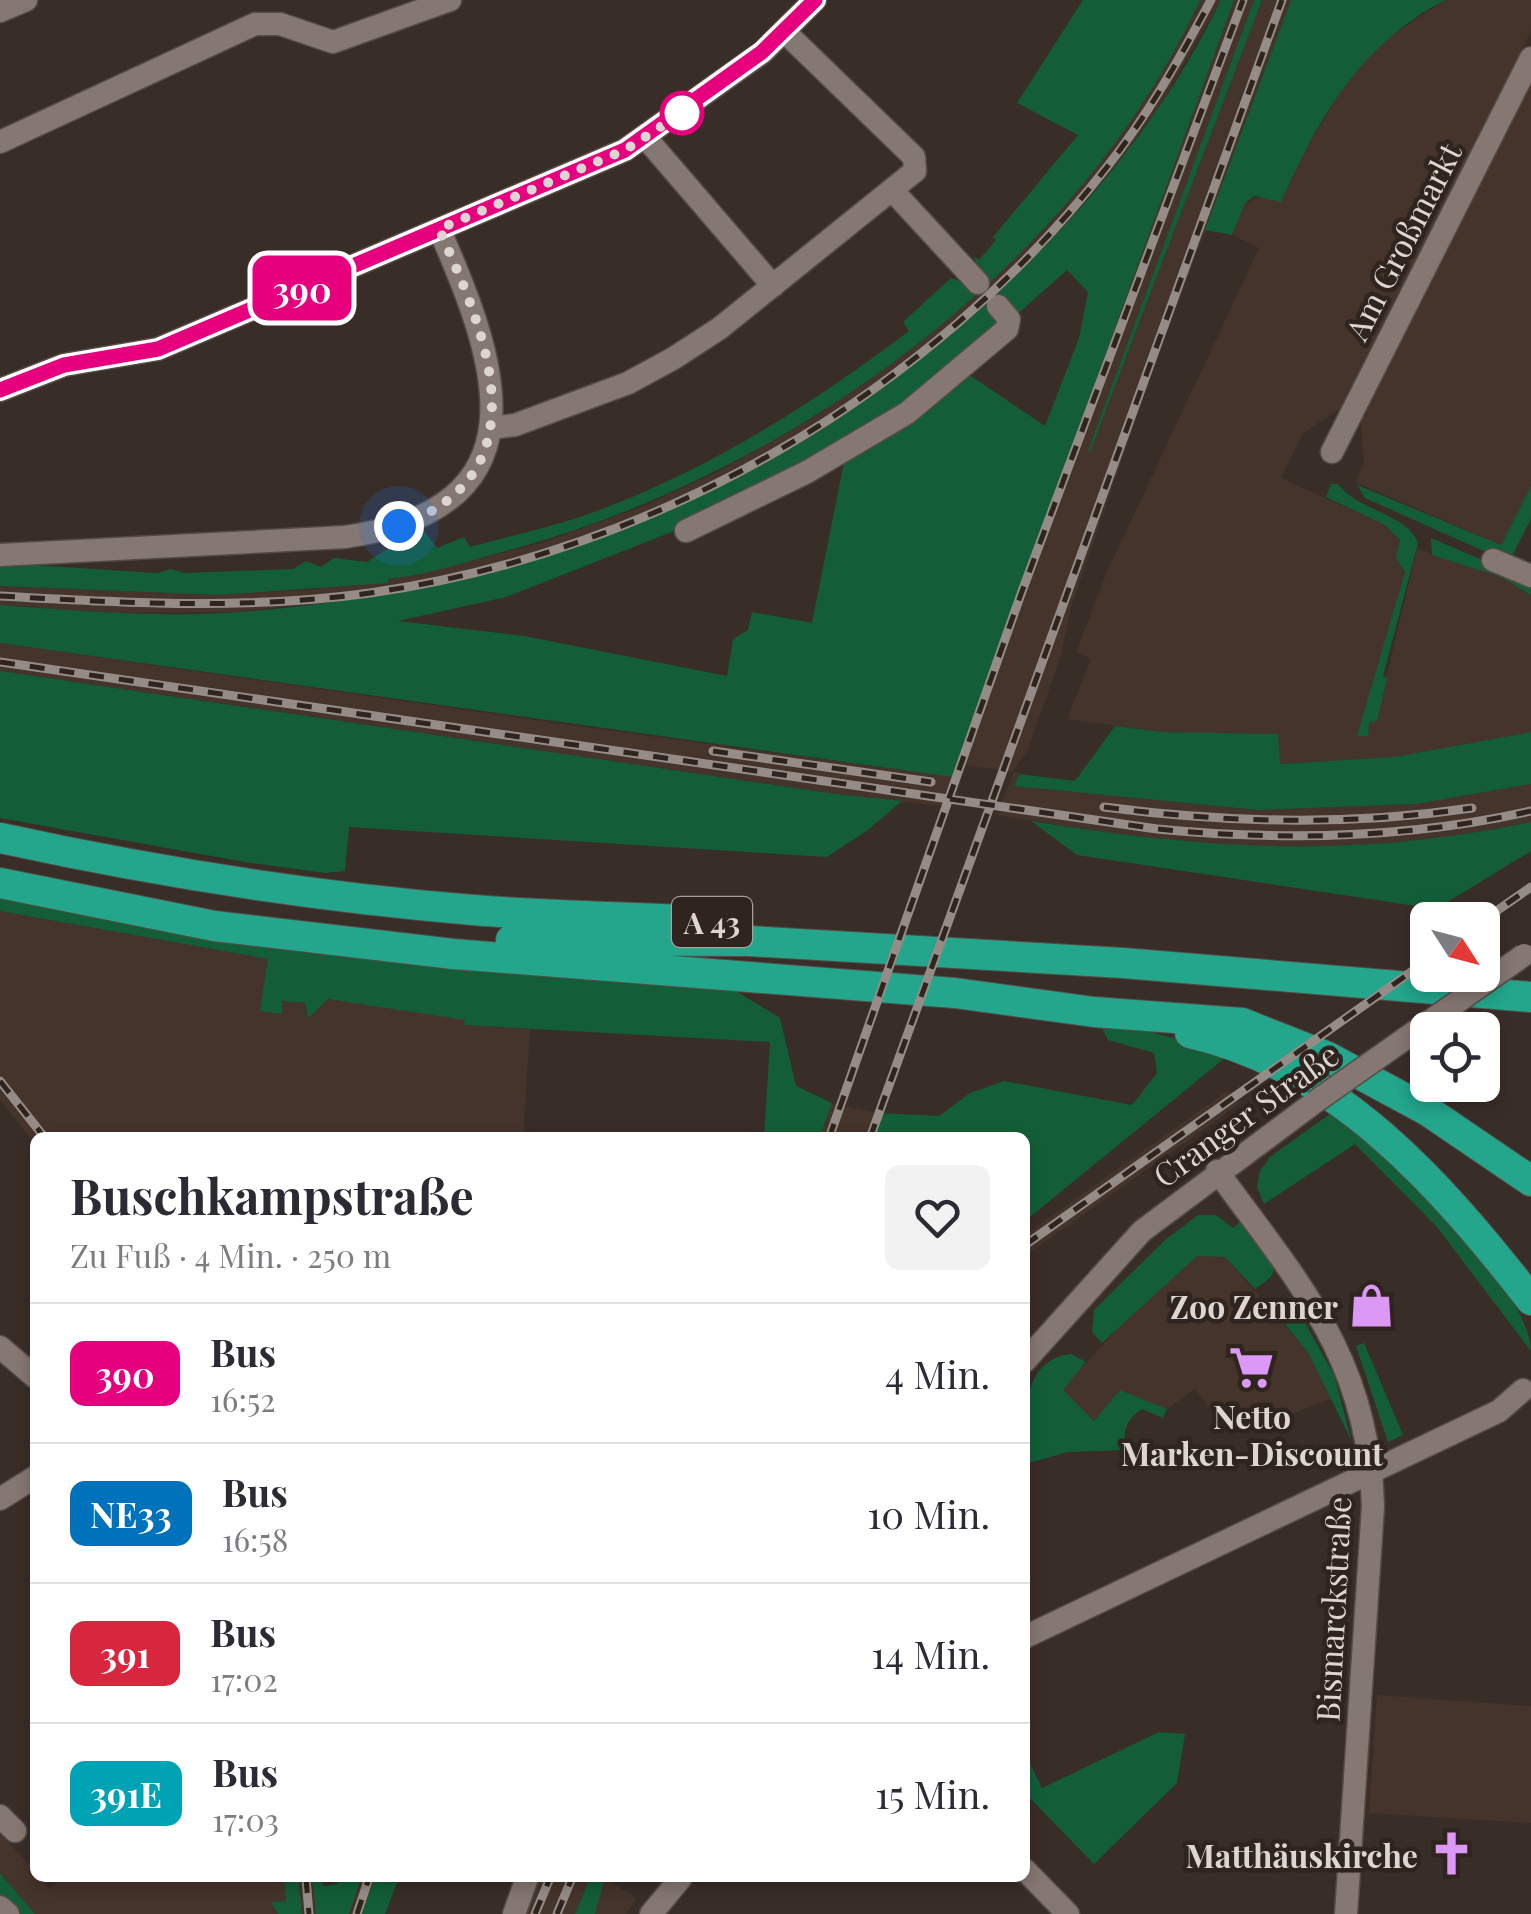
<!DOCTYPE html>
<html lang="de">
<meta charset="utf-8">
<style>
:root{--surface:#fff;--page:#f2f2f3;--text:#2b2b33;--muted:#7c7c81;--line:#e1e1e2}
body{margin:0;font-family:"Playfair Display",serif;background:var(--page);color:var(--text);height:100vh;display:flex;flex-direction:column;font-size:38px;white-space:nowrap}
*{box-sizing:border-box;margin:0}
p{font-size:32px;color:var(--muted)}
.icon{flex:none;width:55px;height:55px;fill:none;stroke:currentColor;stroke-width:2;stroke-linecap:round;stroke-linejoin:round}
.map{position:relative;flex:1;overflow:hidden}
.sheet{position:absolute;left:30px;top:1132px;width:1000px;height:750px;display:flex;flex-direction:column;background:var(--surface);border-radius:15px;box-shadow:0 5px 15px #0003}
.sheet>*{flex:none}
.badge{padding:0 20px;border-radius:15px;font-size:35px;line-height:65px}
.needle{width:65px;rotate:126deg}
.buttons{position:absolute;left:1410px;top:902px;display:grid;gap:20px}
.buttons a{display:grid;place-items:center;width:90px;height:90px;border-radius:15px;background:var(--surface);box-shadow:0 5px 15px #0003;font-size:50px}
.you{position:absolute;width:50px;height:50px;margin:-25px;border:8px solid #fff;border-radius:50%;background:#1a73e8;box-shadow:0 0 0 15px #1a73e833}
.map>.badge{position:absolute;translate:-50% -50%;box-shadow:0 0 0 5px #fff}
.round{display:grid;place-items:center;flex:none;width:105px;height:105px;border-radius:15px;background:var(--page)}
.overview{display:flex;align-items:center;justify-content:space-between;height:170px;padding:0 40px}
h1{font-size:48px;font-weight:700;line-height:75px}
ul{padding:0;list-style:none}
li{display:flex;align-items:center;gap:30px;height:140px;padding:0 40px;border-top:2px solid var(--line)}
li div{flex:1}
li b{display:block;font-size:38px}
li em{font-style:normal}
li .badge{min-width:110px;font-weight:700;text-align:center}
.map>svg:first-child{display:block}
.built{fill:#45342b}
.green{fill:#135e38;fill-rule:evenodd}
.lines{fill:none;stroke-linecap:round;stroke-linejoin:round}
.minor-casing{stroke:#554b47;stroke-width:25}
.highway-casing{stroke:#554b47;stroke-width:32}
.minor{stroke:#857771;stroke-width:22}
.highway{stroke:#23a68c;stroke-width:30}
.rail-casing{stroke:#968c87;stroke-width:9}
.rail{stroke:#2f241e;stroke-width:5;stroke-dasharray:15;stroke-linecap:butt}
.minor-bridge-casing{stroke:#554b47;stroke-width:25;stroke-linecap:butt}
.minor-bridge{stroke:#857771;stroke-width:22}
.line-casing{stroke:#fff;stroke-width:22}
.line{stroke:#e6007e;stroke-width:15}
.walk{stroke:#ddd5d1;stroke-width:10;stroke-dasharray:0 18}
.stop-dot{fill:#fff;stroke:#e6007e;stroke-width:5}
.labels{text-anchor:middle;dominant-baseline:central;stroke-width:9;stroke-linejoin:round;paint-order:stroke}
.shield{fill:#2f241e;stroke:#a9a09b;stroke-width:2.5}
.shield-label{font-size:30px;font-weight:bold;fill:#ddd5d1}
.street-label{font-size:32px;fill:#ddd5d1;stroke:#2f241e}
.poi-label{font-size:32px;font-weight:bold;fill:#ddd5d1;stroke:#2f241e;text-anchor:end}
</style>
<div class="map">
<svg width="1531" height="1914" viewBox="0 0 1531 1914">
<rect width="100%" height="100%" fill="#392d28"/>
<path class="built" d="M 1200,0 L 1221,0 L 1162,102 L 1120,161 L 1020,272 L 900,376 L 803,442 L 714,493 L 539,560 L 415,591 L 239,612 L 113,613 L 0,605 L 0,586 L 220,595 L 306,590 L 404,577 L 542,543 L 644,506 L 721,470 L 814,417 L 892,362 L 1020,249 L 1108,148 L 1157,77 Z
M 1234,0 L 1254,0 L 1090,452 L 1262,0 L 1291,0 L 1151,376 L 1071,607 L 1060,658 L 1028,750 L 1013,771 L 1019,774 L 1014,786 L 1258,810 L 1415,804 L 1531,784 L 1531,822 L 1443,838 L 1351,846 L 1231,848 L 1143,839 L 997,815 L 1013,772 L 958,764 L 1070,441 Z
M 1445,0 L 1531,0 L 1531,31 L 1339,410 L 1303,433 L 1281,478 L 1385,525 L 1400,541 L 1405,572 L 1368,722 L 1386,678 L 1417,549 L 1501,577 L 1531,595 L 1531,732 L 1394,757 L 1279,764 L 1278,735 L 1162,732 L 1067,719 L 1091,659 L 1076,652 L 1106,574 L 1259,248 L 1232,235 L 1245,203 L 1264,196 L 1303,154 L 1342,89 L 1377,45 Z
M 1531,86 L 1531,486 L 1501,545 L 1355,482 L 1364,464 L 1361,422 Z
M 0,643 L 562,724 L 952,777 L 941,806 L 836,794 L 0,671 Z
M 0,911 L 269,959 L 261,1011 L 281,1001 L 305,1003 L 306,1017 L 327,999 L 417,1010 L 465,1020 L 465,1025 L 530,1029 L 523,1137 L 35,1138 L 35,1144 L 0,1100 Z
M 1229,1090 L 1239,1104 L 1025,1256 L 1025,1235 Z
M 832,1103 L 877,1113 L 868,1137 L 820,1138 Z
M 1197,1256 L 1225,1257 L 1309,1354 L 1333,1398 L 1274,1421 L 1265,1400 L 1249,1413 L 1232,1415 L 1229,1412 L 1224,1416 L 1212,1411 L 1195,1389 L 1167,1409 L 1120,1390 L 1095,1421 L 1062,1390 L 1141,1302 Z
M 1377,1695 L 1531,1706 L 1531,1823 L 1369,1813 Z
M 0,1833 L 35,1871 L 35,1878 L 50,1888 L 62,1878 L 284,1878 L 286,1901 L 272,1902 L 278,1914 L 35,1914 L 0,1873 Z
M 298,1878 L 312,1878 L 316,1914 L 302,1914 Z
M 361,1878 L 375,1878 L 362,1914 L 349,1914 Z
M 537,1878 L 590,1878 L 575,1914 L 524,1914 Z
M 605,1878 L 637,1899 L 626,1914 L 595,1914 Z"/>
<path class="green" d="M 1083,0 L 1200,0 C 1076,269 787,476 506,551 C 467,561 429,575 388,579 L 388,583 L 220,595 L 0,586 L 0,563 L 157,573 L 171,569 L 185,573 L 293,569 L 306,561 L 321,567 L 334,558 L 367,562 L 421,527 L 437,548 L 464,537 L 470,547 C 517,534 566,524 610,506 C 723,461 816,401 909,331 L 903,322 L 951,278 L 974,287 L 981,280 L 974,256 L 979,260 L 996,240 L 993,237 L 1078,135 L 1017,103 Z
M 1221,0 L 1234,0 L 952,777 L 0,643 L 0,605 C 80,611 161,618 241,612 C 529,590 779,495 992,298 C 1084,213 1166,114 1221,0 ZM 1067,270 L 1088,292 L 1079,338 L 1045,426 L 965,372 L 846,452 L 812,623 L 752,612 L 748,630 L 733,639 L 727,676 L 524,636 L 398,621 L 506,597 L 720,513 L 903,409 L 999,329 L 1002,302 L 1020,312 Z
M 1254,0 L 1262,0 L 1090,452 L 1088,451 Z
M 1291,0 L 1445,0 C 1360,45 1320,115 1281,202 L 1254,196 L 1245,203 L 1232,235 L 1205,230 Z
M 1331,484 L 1338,484 C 1358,511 1406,513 1418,543 L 1383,676 L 1387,678 L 1377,721 L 1369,722 L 1368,736 L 1357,736 L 1405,572 L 1396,558 L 1400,540 L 1385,525 L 1326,497 Z
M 1357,485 L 1501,545 L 1531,486 L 1531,519 L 1510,560 L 1504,560 L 1365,498 Z
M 1431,538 L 1531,581 L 1531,595 L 1501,577 L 1432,555 Z
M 0,671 L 836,794 L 902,801 L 868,830 L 827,857 L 349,827 L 345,871 L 325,873 L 245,862 L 0,818 Z
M 1115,726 L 1162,732 L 1278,734 L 1280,764 L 1394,757 L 1531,732 L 1531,784 L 1416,804 L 1258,810 L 1014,786 L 1019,774 L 1075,781 Z
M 1031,821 C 1208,850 1353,859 1531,822 L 1531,851 L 1436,909 L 1077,855 Z
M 0,891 L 721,982 L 780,1018 L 796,1086 L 832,1103 L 820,1137 L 764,1137 L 770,1042 L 464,1025 L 465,1020 L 328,999 L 308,1018 L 305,1003 L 282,1001 L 282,1014 L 260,1011 L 268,959 L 0,911 Z
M 1097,1018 L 1231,1053 L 1025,1221 L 1025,1138 L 868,1138 L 877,1113 L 939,1116 L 970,1093 L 1004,1081 L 1132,1105 L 1157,1073 L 1154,1053 L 1108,1040 Z
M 1334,1111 C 1385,1150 1531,1289 1531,1351 L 1437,1227 L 1355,1144 L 1264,1204 L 1257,1187 L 1260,1171 L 1270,1157 Z
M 1198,1215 L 1216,1215 L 1233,1228 L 1240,1222 L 1275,1267 L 1271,1277 L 1255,1289 L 1225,1257 L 1197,1256 L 1102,1343 L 1092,1332 L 1094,1310 L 1165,1240 Z
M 1290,1296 L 1334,1375 L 1352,1442 L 1309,1354 L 1272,1308 Z
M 1364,1343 L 1403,1435 L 1388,1442 L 1356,1346 Z
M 1071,1354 L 1086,1362 L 1063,1390 L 1094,1421 L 1120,1390 L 1167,1409 L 1163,1418 L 1142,1409 C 1125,1420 1124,1430 1125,1450 L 1068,1452 L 1025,1464 C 1025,1426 1018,1360 1071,1354 Z
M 1159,1732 L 1185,1734 L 1177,1783 L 1094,1864 L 1025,1793 L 1025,1753 L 1042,1788 Z
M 0,1873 L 35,1914 L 19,1914 L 0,1897 Z
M 284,1878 L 298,1878 L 302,1914 L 278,1914 L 271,1902 L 286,1901 Z
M 312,1878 L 322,1878 L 323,1886 L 337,1884 L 339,1878 L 361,1878 L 349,1914 L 316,1914 Z
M 375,1878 L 399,1878 L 385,1914 L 362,1914 Z
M 590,1878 L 605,1878 L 595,1914 L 575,1914 Z"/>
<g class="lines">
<defs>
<path id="minor" d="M 0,11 L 26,0
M 646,138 L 773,286
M 0,142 L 255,24 L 280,24 L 333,42 L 450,0
M 892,190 L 978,283
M 0,390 L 64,365 L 158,349 L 625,150 L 763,52 L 815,0
M 491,428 L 515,425 L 628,383 L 674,358 L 720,328 L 915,171 L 914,157 L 786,33
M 1332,452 L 1531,58
M 686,531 L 807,472 L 907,413 L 1007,329 L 1009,319 L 998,306
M 0,555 L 345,537 C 547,508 500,366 439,229
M 1493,560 L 1531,576
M 1217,1171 C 1299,1283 1369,1359 1373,1506 L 1346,1914
M 0,1347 L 35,1377
M 1025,1361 L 1142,1231 L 1315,1102
M 0,1499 L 35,1477
M 1025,1637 L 1499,1411 L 1523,1390
M 0,1816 L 15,1831
M 1025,1870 L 1068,1914
M 0,1907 L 8,1914
M 514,1914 L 527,1878
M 651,1914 L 681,1878"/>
<path id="highway" d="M 0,838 C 156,872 315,897 473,910 C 549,916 625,917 701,921
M 0,883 L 214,926 L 453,954 L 955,993 L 1094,1012 L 1242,1023 L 1328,1057 L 1428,1111 L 1531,1181
M 511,940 L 749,941 L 1123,963 L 1531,997
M 1190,1033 C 1338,1066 1442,1186 1531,1300"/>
</defs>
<use href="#minor" class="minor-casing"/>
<use href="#highway" class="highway-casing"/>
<use href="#minor" class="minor"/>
<use href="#highway" class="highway"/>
<defs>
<path id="rail" d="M 0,596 C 123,603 247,610 370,593 C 657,552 929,394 1107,167 C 1148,115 1180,58 1211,0
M 0,662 L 1157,829 C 1283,841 1407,839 1531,811
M 713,751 L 931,782
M 1104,807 C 1227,823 1349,826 1472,808
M 1482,921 L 1531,887
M 0,1081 L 45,1138
M 829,1138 L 1021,594 L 1243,0
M 870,1138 L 1282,0
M 1025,1245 L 1428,960
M 306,1878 L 309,1914
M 357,1914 L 369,1878
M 535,1914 L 550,1878
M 557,1914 L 572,1878"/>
</defs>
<use href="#rail" class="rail-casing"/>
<use href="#rail" class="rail"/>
<defs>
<path id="minor-bridge" d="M 1315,1102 L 1524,955"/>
</defs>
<use href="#minor-bridge" class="minor-bridge-casing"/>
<use href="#minor-bridge" class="minor-bridge"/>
</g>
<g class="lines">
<defs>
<path id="line" d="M 0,390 L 64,365 L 158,349 L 625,150 L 762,52 L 815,0"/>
</defs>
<use href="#line" class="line-casing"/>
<use href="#line" class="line"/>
<path class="walk" d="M 399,526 C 546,473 486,333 439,229 L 625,150 L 682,113"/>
</g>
<defs>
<symbol id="shop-bare" viewBox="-9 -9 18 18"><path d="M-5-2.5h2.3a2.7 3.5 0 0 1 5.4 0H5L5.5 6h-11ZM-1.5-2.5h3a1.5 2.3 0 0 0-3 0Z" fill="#db99f5" stroke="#2f241e" stroke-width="2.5" paint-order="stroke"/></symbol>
<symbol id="supermarket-bare" viewBox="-9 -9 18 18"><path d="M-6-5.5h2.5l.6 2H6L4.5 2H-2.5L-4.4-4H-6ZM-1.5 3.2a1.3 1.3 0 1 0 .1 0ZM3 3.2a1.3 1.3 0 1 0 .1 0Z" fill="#db99f5" stroke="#2f241e" stroke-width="2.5" paint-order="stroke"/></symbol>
<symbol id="church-bare" viewBox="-9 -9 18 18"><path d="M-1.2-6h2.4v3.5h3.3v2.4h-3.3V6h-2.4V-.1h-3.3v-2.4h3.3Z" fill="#db99f5" stroke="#2f241e" stroke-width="2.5" paint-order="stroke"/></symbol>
</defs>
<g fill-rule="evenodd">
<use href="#shop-bare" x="1340" y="1274" width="63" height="63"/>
<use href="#supermarket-bare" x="1220" y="1336" width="63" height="63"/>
<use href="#church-bare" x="1420" y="1822" width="63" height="63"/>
</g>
<circle class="stop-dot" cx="682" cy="113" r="20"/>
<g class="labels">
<rect class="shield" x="672" y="897" width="80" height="50" rx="8"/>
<g class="shield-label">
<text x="712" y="922">A 43</text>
</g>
<g class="street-label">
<text transform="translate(1402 241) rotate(-63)">Am Großmarkt</text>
<text transform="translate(1245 1114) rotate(-36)">Cranger Straße</text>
<text transform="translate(1332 1609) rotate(-87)">Bismarckstraße</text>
</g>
<g class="poi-label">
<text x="1338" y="1305">Zoo Zenner</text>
<text x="1252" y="1415" text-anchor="middle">Netto<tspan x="1252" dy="37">Marken-Discount</tspan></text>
<text x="1418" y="1854">Matthäuskirche</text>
</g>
</g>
</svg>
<div class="buttons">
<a><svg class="needle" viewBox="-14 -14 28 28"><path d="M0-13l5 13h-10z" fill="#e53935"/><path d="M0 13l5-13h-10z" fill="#7c7c81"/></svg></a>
<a><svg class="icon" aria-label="locate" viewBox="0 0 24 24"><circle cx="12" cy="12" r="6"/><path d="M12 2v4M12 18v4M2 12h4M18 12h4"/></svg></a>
</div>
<div class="you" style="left:399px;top:526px"></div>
<b class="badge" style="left:302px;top:288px;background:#e6007e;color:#fff">390</b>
<section class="sheet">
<div class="overview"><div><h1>Buschkampstraße</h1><p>Zu Fuß · 4 Min. · 250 m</p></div><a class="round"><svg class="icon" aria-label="heart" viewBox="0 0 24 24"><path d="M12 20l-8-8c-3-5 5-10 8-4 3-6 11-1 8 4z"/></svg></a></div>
<ul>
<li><span class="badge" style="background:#e6007e;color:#fff">390</span><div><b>Bus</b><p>16:52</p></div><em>4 Min.</em></li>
<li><span class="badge" style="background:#0072bc;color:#fff">NE33</span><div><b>Bus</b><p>16:58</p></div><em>10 Min.</em></li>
<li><span class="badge" style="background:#d7263d;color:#fff">391</span><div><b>Bus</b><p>17:02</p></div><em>14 Min.</em></li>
<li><span class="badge" style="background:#00a3b4;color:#fff">391E</span><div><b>Bus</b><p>17:03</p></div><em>15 Min.</em></li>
</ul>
</section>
</div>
